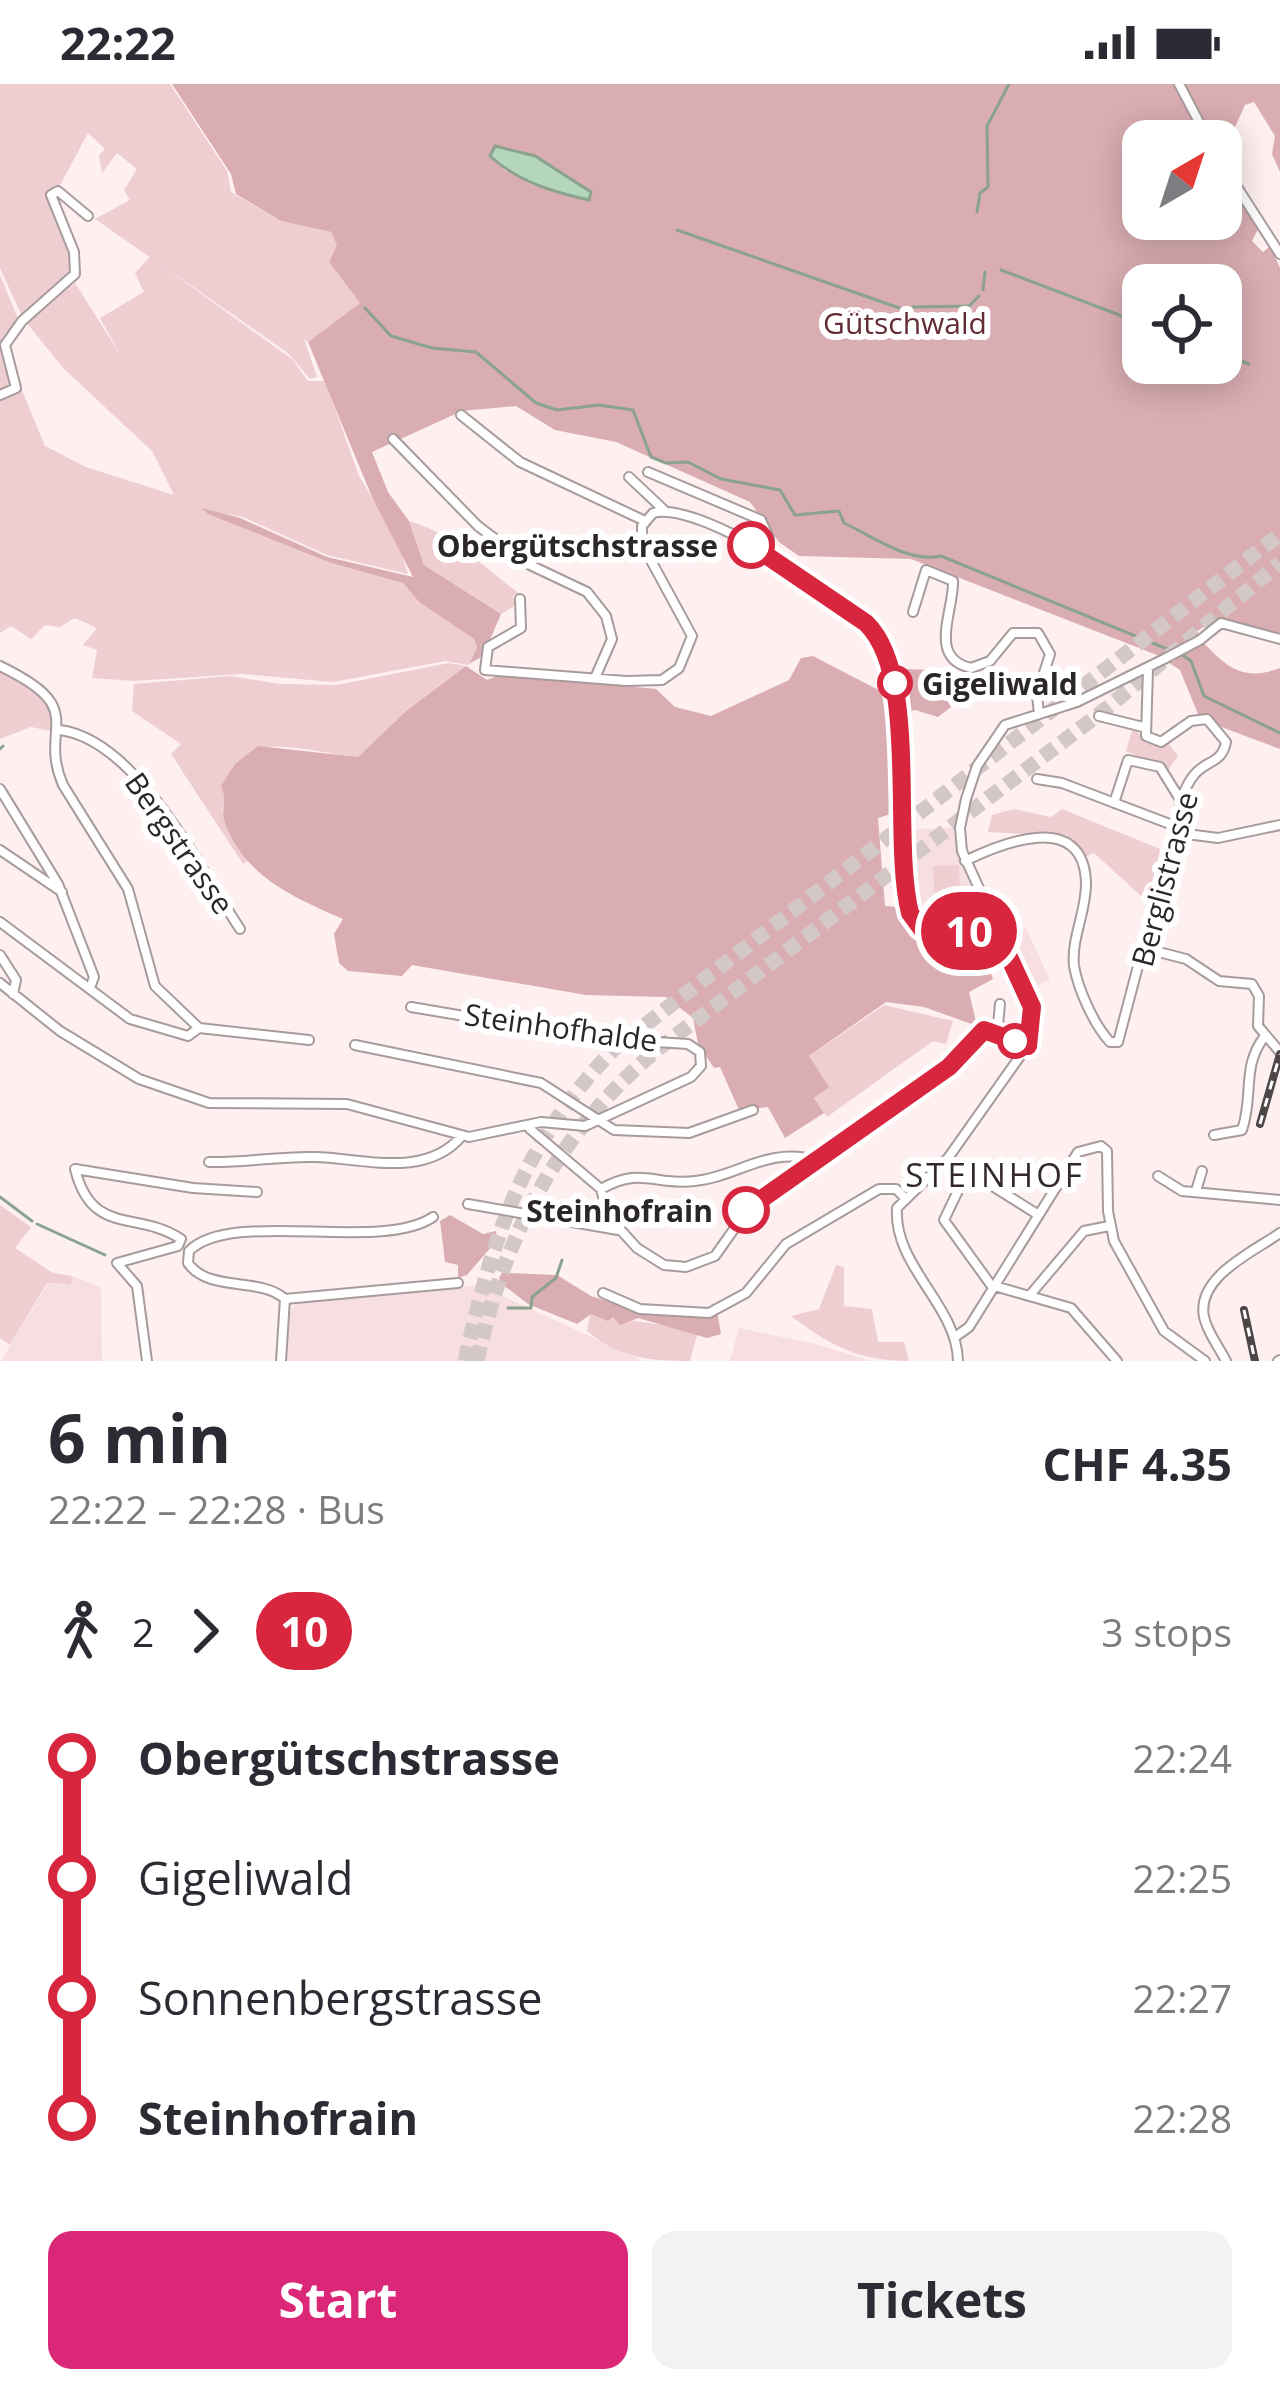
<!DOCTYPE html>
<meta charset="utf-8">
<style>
:root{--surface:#fff;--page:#f2f2f3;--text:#2b2b33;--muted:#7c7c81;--accent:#db2777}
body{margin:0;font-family:"Open Sans",sans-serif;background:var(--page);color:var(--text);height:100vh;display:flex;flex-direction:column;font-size:45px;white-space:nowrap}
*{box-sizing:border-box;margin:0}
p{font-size:39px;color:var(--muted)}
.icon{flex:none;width:66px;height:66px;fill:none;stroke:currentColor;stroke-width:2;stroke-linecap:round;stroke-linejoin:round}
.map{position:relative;height:1277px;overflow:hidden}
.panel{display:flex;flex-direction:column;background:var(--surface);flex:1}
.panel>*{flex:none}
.badge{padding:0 24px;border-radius:39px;font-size:42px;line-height:78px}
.needle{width:78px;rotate:39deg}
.fabs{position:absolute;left:1122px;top:36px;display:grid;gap:24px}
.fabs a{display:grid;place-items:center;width:120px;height:120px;border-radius:24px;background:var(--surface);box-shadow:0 6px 30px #0003;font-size:60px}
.map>.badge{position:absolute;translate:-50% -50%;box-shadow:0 0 0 6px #fff}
.legs{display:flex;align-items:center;gap:18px;height:132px;padding:0 48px;font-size:39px}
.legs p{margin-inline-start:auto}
.headline{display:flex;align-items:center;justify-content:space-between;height:204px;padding:0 48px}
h1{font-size:66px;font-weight:700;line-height:90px}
.cta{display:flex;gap:24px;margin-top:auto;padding:24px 48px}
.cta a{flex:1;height:138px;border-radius:24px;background:var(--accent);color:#fff;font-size:48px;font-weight:700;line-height:138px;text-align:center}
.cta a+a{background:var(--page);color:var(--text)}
ul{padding:0 48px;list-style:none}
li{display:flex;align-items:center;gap:42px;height:120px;font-size:45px}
li i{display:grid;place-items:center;width:18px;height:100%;margin:0 15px;background:currentColor}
li i::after{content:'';width:30px;height:30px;margin:-15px;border:9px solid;border-radius:50%;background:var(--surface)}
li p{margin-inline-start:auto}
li:first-child i{background:linear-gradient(#0000 50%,currentColor 0)}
li:last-child i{background:linear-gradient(currentColor 50%,#0000 0)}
.status{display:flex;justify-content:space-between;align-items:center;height:84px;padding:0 60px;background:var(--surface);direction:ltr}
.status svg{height:33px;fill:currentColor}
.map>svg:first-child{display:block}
.built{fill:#f7dfe1}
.green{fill:#efced2}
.forest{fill:#d9adb2;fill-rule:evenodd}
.water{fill:#b4d6ba;stroke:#8ba28e;stroke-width:3}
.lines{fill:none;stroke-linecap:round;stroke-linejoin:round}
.stream{stroke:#8ba28e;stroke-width:3}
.highway-tunnel{stroke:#d4c7c8;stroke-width:15;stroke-dasharray:15 8;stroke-linecap:butt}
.street-casing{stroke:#a89b9c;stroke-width:12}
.street{stroke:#fff;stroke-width:8}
.rail-casing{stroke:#4c4646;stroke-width:8}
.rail{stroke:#fff;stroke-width:3;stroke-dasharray:9;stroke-linecap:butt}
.street-bridge-casing{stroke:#a89b9c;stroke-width:12;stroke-linecap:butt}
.street-bridge{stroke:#fff;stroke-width:8}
.line-1-casing{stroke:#fff;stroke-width:27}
.line-1{stroke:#d7263d;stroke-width:18}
.stop-1-dot{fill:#fff;stroke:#d7263d;stroke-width:6}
.labels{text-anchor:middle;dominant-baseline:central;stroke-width:12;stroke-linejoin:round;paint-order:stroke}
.park-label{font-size:30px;fill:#642c35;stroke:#fff}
.stop-label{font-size:30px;font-weight:bold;fill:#2c2727;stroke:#fff;text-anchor:end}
.street-label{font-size:30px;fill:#2c2727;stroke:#fff}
.neighbourhood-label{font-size:33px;letter-spacing:3px;fill:#33292a;stroke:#fff}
</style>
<div class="status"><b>22:22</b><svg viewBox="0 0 49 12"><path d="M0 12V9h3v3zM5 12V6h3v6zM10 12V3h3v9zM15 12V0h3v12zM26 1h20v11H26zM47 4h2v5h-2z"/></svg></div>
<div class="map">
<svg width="1280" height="1277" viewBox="0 0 1280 1277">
<rect width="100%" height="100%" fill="#feeff0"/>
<path class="built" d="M 955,744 L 956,767 L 981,821 L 980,830 L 914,825 L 910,745 Z
M 1026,844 L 1050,896 L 1030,905 L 1006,853 Z
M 72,1192 L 101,1203 L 102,1277 L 1,1277 L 48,1199 L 70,1200 Z
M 479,1201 L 643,1277 L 285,1277 L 290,1228 L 300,1215 Z
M 739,1244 L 816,1260 L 871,1277 L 730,1277 Z"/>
<path class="green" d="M 0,0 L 170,0 L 227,87 L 231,108 L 281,137 L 331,148 L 338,162 L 329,178 L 360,219 L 308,258 L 304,255 L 317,293 L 310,295 L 288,269 L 95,135 L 130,116 L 124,106 L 137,85 L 117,69 L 102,89 L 99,71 L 105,65 L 88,49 L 58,105 L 47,111 L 73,168 L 73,190 L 26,232 L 21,230 L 0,184 Z
M 150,173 L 292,275 L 308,297 L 325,297 L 359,392 L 396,453 L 408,490 L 327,471 L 243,433 L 203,426 L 331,479 L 403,499 L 419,518 L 474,555 L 477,564 L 468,581 L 445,577 L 333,598 L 242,590 L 134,597 L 92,594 L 97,566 L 83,561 L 97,544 L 75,534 L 60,543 L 45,541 L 31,555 L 11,542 L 0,549 L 0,313 L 16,310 L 16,292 L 45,362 L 86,383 L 174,411 L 152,367 L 63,284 L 26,238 L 75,199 L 120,270 L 100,234 L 144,208 L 135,189 Z
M 0,191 L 19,237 L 3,268 L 15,304 L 0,310 Z
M 409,437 C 449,447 485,485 520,510 L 513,512 L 516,521 L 501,530 L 424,481 Z
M 449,579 L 466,582 L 406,627 L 358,673 C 328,671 281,656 254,666 L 222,724 L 226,741 L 250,776 L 243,780 L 171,670 L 181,660 L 132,627 L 134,600 L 231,592 L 279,600 L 337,601 Z
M 0,584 L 48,619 L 56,648 L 31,643 L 0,655 Z
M 1133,643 L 1147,659 L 1168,659 L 1178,672 L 1168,686 L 1126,667 Z
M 1014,725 L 1051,733 L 1062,725 L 1160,765 L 1152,813 L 1140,811 L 1094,769 L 1083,774 L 1057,752 L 988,748 L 992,731 Z
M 959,781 L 961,819 L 935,820 L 933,782 Z
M 884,921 L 953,937 L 946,960 L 933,957 L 827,1033 L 814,1014 L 808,973 Z
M 0,1121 L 31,1143 L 15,1164 L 53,1189 L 72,1192 L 71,1200 L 47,1199 L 10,1261 L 0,1254 Z
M 836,1181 L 844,1183 L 844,1222 L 872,1225 L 878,1258 L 904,1258 L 909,1277 C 859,1277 831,1262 791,1232 L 819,1225 Z
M 590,1230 L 688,1245 L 697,1251 L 690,1277 C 651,1277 618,1274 587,1247 Z"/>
<path class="forest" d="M 172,0 L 1280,0 L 1280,88 L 1272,70 L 1275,52 L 1254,18 L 1245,21 L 1221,74 L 1221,57 L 1143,57 L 1143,135 L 1221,135 L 1221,91 L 1258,145 L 1252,157 L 1263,168 L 1270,162 L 1280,184 L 1280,554 L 1218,534 L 1194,549 C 1220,575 1237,601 1280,584 L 1280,665 L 1200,635 L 1180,586 L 1157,571 L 911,475 L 799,472 L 779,458 L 750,418 L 616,358 L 555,346 L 516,322 L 462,327 L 372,368 L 388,408 L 409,437 L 424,481 L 501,530 L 483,572 L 469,580 L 477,564 L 474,555 L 419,518 L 403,499 L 331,479 L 208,430 L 202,424 L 240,434 L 327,473 L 413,493 L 372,413 L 308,258 L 360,219 L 329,178 L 337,161 L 331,148 L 281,137 L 236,110 L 231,90 ZM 535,72 L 566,90 L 586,116 L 535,102 L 503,85 ZM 1143,201 L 1221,201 L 1221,279 L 1143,279 Z
M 813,572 L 890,612 L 899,610 L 902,585 L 934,586 L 951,623 L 938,633 L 915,626 L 892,632 L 913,723 L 878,734 L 885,822 L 989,831 C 996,854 980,865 993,895 L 969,908 L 977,942 L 924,923 L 886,918 L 809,972 L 829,1003 L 814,1014 L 824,1029 L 785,1054 L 768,1023 L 739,1026 L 720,983 L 714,984 L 698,960 L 693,934 L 666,913 L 586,911 L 412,881 L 402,892 L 348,887 L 339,879 L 334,850 L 343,835 C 294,813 246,794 225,739 C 220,724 228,716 221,702 L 235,680 L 258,662 L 358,673 L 406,627 L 466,582 L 487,596 L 502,590 L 656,605 L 675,623 L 711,632 L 789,596 L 801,574 Z
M 450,1131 L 483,1150 L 496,1147 L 497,1156 L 467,1191 L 458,1194 L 458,1181 L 445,1178 L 440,1137 Z
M 506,1182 L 506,1189 L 557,1191 L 591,1212 L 634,1226 L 687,1233 L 717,1227 L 721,1250 L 707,1254 L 638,1234 L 620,1241 L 613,1233 L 608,1237 L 591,1230 L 577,1240 L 528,1220 L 502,1200 L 499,1194 Z"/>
<path class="water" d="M 495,62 L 535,72 L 591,108 L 589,116 C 553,108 518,98 490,72 Z"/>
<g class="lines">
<path class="stream" d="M 977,128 L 980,109 L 988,103 L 987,42 L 1009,0
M 677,146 L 905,226
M 1001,186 L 1143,240
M 983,206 L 985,188
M 913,223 L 969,222 L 979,212
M 365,224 L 391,252 L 432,264 L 476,268 L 536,319 L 557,326 L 599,321 L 633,326 L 651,373 L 666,379 L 688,378 L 721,395 L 780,406 L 795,431 L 839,427 L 844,439 C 874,453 908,479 941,472 L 1172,567
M 1221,270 L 1249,280
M 1181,570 L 1191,577 L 1204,612 L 1280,649
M 0,665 L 3,662
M 0,1113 L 32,1137
M 37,1140 L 105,1171
M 508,1224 L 531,1224 L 532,1213 L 556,1194 L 562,1176"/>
<path class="highway-tunnel" d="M 465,1277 C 493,1151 522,1060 614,965 L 1280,450
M 477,1277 C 505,1149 557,1050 658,965 L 1107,624 L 1280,479"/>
<defs>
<path id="street" d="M 1179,0 L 1209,57
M 1221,78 L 1280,170
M 0,311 L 16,304 L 5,261 L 22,237 L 75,190 L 74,168 L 51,111 L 58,107 L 88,132
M 461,331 L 520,378 L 645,437
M 393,355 L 478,442 L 530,481 L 587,508 L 606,532 L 612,555 L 595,594
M 648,388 L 761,436 L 769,454 L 767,471
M 629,393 L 664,426
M 520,515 L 521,544 L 488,563 L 485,586 L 626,597 L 662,596 L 679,584 L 692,552 L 642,460 L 642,442 L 653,429 C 702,415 865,525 888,568 L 907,817 L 914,837 L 944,853 L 992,836
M 913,528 L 926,486 L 953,497 C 954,527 927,574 971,584 L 990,577 L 1013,549 L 1038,549 L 1050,570 L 1037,611 L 1039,630
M 1200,556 L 1221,539 L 1280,555
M 0,582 C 92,626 37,642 63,701 L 128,805 L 155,902 L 199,944
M 1099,632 L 1143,643
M 60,646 C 137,656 200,785 240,845
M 1037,695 L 1062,699 L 1175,742
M 0,705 L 58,800 L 94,893 L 90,904
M 966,715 L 977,682 L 1005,641 L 1077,618 L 1166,574
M 1114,719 L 1128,676 L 1160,683 L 1181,717
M 1179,749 L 1218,754 L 1280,741
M 0,766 L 62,808
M 965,777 C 1002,759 1083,726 1086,798 C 1087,826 1071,854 1074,882 C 1078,905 1094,941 1110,958 L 1118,958 L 1167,772 C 1180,747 1174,716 1194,691 C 1206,676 1222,680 1226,658 L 1207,635 L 1191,637 L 1161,658 L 1146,652 L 1148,586
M 0,838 L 130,935 L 188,952 L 199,944
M 1143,864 L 1186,875 L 1219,897 L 1252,900 L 1259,912 L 1258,942 L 1280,968
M 0,871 L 16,896 L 13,910
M 0,899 L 60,947 L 139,995 L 209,1019 L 347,1020 L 469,1053 L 541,1038 L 585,1042 L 691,993 L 701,982 L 700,968 L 688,960 L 594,954 L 411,923
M 199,944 L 309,956
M 997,951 L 1000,920
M 355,961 L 541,999 L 614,1046 L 689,1049 L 753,1026
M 530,1045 L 601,1105 L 608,1132 L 637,1164 L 664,1181 L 686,1183 L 715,1172 L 751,1121 L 949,983 L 984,946 L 1028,961
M 1214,1051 L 1242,1046 C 1254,1012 1241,982 1265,952
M 948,1074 L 1037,1130
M 209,1078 C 244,1079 279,1072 315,1073 C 362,1074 424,1095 461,1053
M 967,1088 L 944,1136 L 991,1201 L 1071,1224 L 1117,1277
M 1158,1092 L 1182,1107 L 1280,1116
M 601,1105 C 641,1082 655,1102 695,1097 C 737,1093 768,1062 816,1076
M 1196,1107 L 1202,1087
M 468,1120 L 618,1146
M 603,1209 L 640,1225 L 709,1229 L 746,1209 L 786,1160 L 879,1105 L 896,1105 L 903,1112
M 1030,1211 L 1084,1147 L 1109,1142
M 285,1215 C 259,1192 209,1209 188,1179 L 189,1167 C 232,1124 380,1169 433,1133
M 285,1215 L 458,1199
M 955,1253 L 969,1243 L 1078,1068 L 1101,1062 L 1107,1067 L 1108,1127 L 1114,1157 L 1164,1247 L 1205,1277
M 147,1277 L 137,1202 L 117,1179 L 178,1162 L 181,1155 C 137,1126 92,1153 75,1085 L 193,1104 L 257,1108
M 281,1277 L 285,1215
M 958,1277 C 957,1221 893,1182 897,1124 L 948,1074 L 1028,961 L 1034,943 L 1028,912 L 962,767 L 960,744
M 1226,1277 C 1219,1263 1207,1248 1204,1233 C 1196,1193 1253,1168 1280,1149
M 1278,1277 L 1280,1276"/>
</defs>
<use href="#street" class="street-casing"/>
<use href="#street" class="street"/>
<defs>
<path id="rail" d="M 1260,1040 L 1280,970
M 1244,1226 L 1255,1277"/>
</defs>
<use href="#rail" class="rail-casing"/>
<use href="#rail" class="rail"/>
<defs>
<path id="street-bridge" d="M 1166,574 L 1200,556
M 960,744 L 966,715"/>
</defs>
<use href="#street-bridge" class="street-bridge-casing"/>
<use href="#street-bridge" class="street-bridge"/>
</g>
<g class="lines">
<defs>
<path id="line-1" d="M 746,1126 L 949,983 L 984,946 L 1028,962 L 1032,923 L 992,836 L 939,853 L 921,844 L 910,829 C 891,753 920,591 866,539 L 751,461"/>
</defs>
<use href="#line-1" class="line-1-casing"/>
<use href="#line-1" class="line-1"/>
</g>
<g class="stop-1-dot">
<circle cx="751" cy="461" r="21"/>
<circle cx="895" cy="599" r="15"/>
<circle cx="1015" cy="957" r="15"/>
<circle cx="746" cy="1126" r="21"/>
</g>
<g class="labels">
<g class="park-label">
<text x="905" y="238">Gütschwald</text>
</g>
<g class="stop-label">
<text x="718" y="461">Obergütschstrasse</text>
<text x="922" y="599" text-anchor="start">Gigeliwald</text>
<text x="713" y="1126">Steinhofrain</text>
</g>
<g class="street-label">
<text transform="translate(180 759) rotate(55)">Bergstrasse</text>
<text transform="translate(1164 795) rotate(-75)">Berglistrasse</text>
<text transform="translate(561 943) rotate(8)">Steinhofhalde</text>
</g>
<g class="neighbourhood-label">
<text x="995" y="1090">STEINHOF</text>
</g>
</g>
</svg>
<div class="fabs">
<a><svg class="needle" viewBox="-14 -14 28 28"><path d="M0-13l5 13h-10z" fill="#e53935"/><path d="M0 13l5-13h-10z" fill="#7c7c81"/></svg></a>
<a><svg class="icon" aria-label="locate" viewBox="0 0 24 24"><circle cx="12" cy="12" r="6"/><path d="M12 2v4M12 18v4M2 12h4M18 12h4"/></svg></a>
</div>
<b class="badge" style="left:969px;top:847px;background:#d7263d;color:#fff">10</b>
</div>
<section class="panel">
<div class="headline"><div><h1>6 min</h1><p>22:22 – 22:28 · Bus</p></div><b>CHF 4.35</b></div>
<div class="legs"><svg class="icon" aria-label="walk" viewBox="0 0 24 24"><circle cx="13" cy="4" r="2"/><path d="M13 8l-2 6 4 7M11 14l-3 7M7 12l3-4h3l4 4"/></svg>2<svg class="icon" aria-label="forward" viewBox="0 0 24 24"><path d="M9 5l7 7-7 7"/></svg><b class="badge" style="background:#d7263d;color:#fff">10</b><p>3 stops</p></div>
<ul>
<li><i style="color:#d7263d"></i><b>Obergütschstrasse</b><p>22:24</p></li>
<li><i style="color:#d7263d"></i><span>Gigeliwald</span><p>22:25</p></li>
<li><i style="color:#d7263d"></i><span>Sonnenbergstrasse</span><p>22:27</p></li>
<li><i style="color:#d7263d"></i><b>Steinhofrain</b><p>22:28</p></li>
</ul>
<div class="cta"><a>Start</a><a>Tickets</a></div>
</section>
